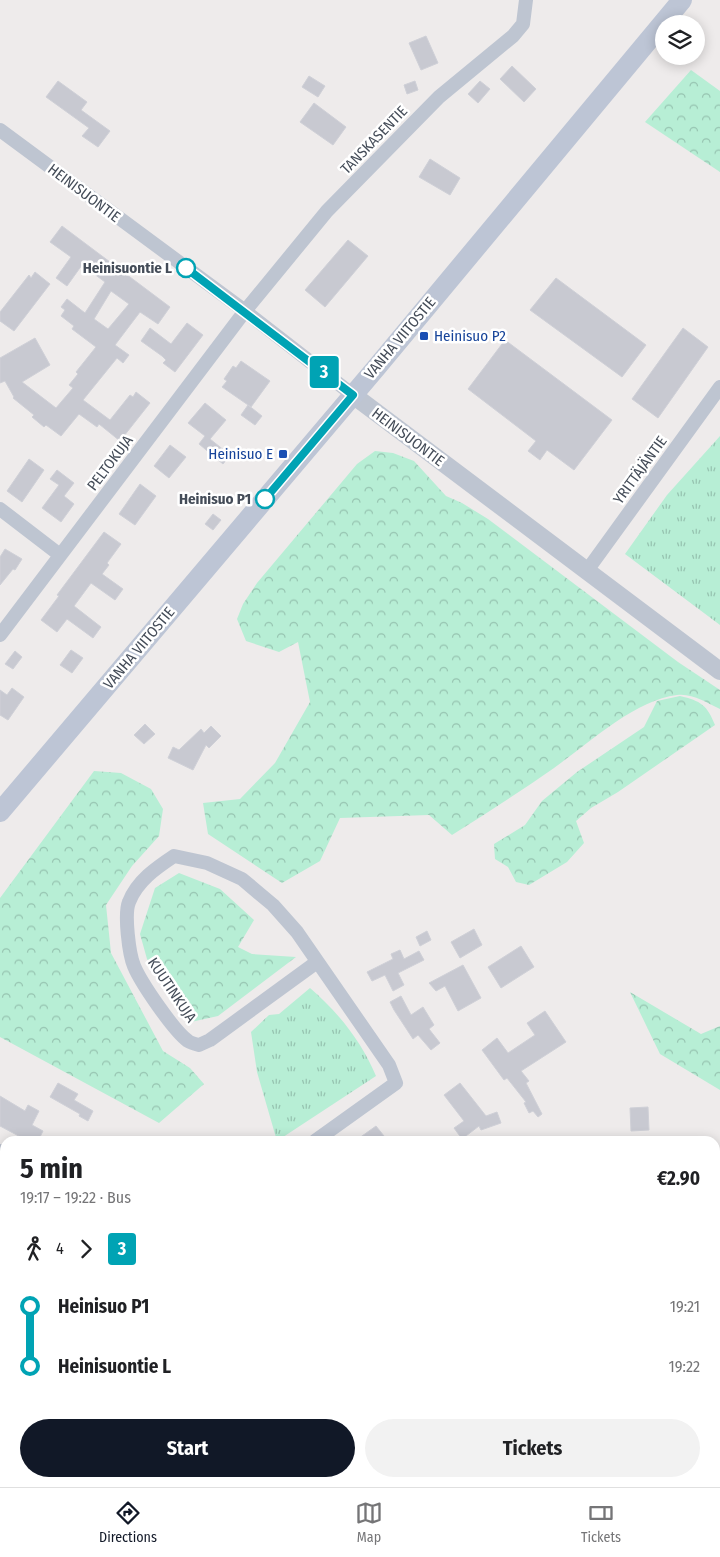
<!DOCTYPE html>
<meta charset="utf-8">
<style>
:root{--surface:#fff;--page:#f2f2f2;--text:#202124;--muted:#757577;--line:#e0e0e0;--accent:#111827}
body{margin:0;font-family:"Fira Sans Condensed",sans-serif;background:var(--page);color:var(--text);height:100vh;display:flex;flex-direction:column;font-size:19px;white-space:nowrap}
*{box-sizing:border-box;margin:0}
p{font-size:16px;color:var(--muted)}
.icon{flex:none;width:28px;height:28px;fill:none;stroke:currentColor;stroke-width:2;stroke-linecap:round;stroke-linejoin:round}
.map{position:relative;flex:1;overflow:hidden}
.sheet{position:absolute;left:0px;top:1136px;width:720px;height:351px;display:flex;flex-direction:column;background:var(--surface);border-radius:15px 15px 0 0;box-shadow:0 2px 12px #0003}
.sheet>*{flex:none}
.badge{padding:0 10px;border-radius:4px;font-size:18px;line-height:32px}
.fabs{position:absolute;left:655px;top:15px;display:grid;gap:10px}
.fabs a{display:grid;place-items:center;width:50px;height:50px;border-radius:50%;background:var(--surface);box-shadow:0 2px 12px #0003;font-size:25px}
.map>.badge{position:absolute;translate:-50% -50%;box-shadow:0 0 0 2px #fff}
.legs{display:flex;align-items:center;gap:8px;height:55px;padding:0 20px;font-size:16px}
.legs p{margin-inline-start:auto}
.overview{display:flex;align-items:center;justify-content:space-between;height:85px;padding:0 20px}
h1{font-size:28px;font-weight:700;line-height:38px}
.action{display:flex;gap:10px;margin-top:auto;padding:10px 20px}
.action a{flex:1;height:58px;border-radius:30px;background:var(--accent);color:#fff;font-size:20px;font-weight:700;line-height:58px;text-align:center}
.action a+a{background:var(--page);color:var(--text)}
ul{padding:0 20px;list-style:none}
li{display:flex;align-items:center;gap:18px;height:60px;font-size:19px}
li i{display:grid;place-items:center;width:8px;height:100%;margin:0 6px;background:currentColor}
li i::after{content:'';width:12px;height:12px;margin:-6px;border:4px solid;border-radius:50%;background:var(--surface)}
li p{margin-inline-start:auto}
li:first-child i{background:linear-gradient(#0000 50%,currentColor 0)}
li:last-child i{background:linear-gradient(currentColor 50%,#0000 0)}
.tab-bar{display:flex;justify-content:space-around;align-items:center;height:70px;border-top:1px solid var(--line);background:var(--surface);font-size:14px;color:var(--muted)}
.tab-bar a{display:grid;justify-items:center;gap:2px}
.tab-bar .current{color:var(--accent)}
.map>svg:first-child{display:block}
.grass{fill:url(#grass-tufts)}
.forest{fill:url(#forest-crowns)}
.building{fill:#c8c9d1;stroke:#cfd0d7;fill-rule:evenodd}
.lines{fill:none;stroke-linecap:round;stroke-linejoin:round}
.minor{stroke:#bec5d1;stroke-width:14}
.tertiary{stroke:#bec5d1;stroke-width:18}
.secondary{stroke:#bdc5d5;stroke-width:20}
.line-1-casing{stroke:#fff;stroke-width:11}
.line-1{stroke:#00a3b4;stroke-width:8}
.stop-1-dot{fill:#fff;stroke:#00a3b4;stroke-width:2.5}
.transit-dot{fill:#1a4fb4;stroke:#fff;stroke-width:2}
.labels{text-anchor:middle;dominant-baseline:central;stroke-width:5;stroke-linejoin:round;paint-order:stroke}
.street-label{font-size:15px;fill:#444c58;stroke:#fff}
.stop-label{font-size:15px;font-weight:bold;fill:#444c58;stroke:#fff;text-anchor:end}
.transit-label{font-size:15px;fill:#164399;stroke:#fff;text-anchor:start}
</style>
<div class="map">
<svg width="720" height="1487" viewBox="0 0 720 1487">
<defs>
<pattern id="grass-tufts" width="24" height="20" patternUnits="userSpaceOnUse" patternTransform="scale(1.25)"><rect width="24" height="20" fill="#b7eed5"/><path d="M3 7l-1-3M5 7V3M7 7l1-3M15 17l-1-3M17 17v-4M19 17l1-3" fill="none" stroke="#96c3b0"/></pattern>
<pattern id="forest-crowns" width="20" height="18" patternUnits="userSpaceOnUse" patternTransform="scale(1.25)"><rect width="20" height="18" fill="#b7eed5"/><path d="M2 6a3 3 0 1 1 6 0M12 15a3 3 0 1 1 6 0" fill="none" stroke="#96c3b0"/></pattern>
</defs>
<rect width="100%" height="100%" fill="#eeebeb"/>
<path class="grass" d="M 720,436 L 720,625 L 625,554 L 667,495 Z
M 310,988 C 338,1012 362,1042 376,1076 L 277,1141 L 257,1072 L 251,1032 L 269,1015 L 279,1014 Z"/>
<path class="forest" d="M 691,70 L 720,91 L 720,172 L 645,122 Z
M 375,451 L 393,453 L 414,461 L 446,496 L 462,503 L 488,519 L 678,662 L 720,690 L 720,709 C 707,703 692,693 677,695 C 635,700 589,743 554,768 C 521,791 487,813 452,835 L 429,815 L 340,818 L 320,861 L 282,883 L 208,834 L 203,803 L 240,799 L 275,763 L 310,702 L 298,642 L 279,652 L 246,641 L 237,619 L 243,604 L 257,583 L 357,464 Z
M 680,696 C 701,701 707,705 715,725 L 618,792 L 591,808 L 576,821 L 584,843 L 567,862 L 529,885 L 516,882 L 508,867 L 495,859 L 494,844 L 525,825 L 542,801 L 577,772 L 644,727 L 657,701 Z
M 94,771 L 121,773 L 151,789 L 163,809 L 159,836 L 132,866 L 106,905 L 111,953 L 163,1051 L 190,1068 L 204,1084 L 159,1123 L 0,1037 L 0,898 Z
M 179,873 L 220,889 L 254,920 L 238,947 L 252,954 L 296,957 L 218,1016 L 191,1022 L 147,959 L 140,934 L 155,888 Z
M 630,992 L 701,1034 L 720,1026 L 720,1090 L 660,1054 Z
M 720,1169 L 720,1301 L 715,1305 L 715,1171 Z
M 539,1483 L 572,1483 L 575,1487 L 536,1487 Z"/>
<path class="building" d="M 426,36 L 438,63 L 421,70 L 409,43 Z
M 512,66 L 536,89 L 524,102 L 500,79 Z
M 309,76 L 325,86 L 318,97 L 302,87 Z
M 58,81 L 87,102 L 81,110 L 110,131 L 98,147 L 82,136 L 89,128 L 46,97 Z
M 415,81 L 418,90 L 407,94 L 404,85 Z
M 480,81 L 490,89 L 478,103 L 468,94 Z
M 314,103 L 346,127 L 333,145 L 300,122 Z
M 430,159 L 460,178 L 450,195 L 419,177 Z
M 62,226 L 170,307 L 158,324 L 140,312 L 115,345 L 129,355 L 123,363 L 117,358 L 83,400 L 110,420 L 130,395 L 133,397 L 136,392 L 150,403 L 120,441 L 99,424 L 97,427 L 79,414 L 61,436 L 46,425 L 44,427 L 32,417 L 34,415 L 13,398 L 14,397 L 5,381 L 0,383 L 0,358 L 35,338 L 50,365 L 22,382 L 56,408 L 73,388 L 69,385 L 78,374 L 76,372 L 96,347 L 72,329 L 74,326 L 61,316 L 65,310 L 61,307 L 67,299 L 85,313 L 105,282 L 82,265 L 67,286 L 56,278 L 71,257 L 50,242 ZM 111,291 L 129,304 L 108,329 L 94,319 Z
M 348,240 L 368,256 L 325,307 L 305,290 Z
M 35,272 L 50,284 L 14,331 L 0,321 L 0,312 L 29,275 L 31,278 Z
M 556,278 L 646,345 L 622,377 L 530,310 Z
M 187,323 L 203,335 L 175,372 L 163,363 L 166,360 L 162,356 L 141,341 L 150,328 L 171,344 Z
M 683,328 L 708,347 L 658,418 L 632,399 Z
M 505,340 L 612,420 L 574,470 L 547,450 L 540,460 L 528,451 L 536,441 L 468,389 Z
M 241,361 L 270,381 L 251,407 L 222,387 L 227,381 L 224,379 L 233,366 L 236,368 Z
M 205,403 L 226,420 L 210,439 L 230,455 L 223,464 L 199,444 L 205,436 L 188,423 Z
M 248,405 L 262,416 L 255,425 L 241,415 Z
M 170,445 L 186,457 L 169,478 L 154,466 Z
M 29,459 L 44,470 L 22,502 L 7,491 Z
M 57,470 L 74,483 L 64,496 L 74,504 L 61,522 L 42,508 L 59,485 L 50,479 Z
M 140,484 L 156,496 L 135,525 L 119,514 Z
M 213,514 L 221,520 L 213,530 L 205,524 Z
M 104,532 L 121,544 L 107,563 L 109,565 L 102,574 L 123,589 L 115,600 L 91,583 L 74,606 L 101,627 L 93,638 L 67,619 L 57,632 L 41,620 L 59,596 L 57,595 Z
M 5,549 L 22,559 L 15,570 L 13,569 L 0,585 L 0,557 Z
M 71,650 L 83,658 L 72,673 L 60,665 Z
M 15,651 L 22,657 L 13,669 L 5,664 Z
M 12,688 L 24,697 L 8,720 L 0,715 L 0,690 L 7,695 Z
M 145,724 L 155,734 L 144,744 L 134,735 Z
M 211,726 L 221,736 L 209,748 L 206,745 L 193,770 L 168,758 L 173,747 L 179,750 L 201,729 L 204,733 Z
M 474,929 L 482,945 L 460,958 L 451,942 Z
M 427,931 L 431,940 L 420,946 L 416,937 Z
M 521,946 L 534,967 L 501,988 L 488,967 Z
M 400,950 L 404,959 L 419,951 L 424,960 L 398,973 L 404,985 L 393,991 L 385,975 L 372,981 L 367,972 L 393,959 L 391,954 Z
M 463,965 L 481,998 L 458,1011 L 445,986 L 436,991 L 429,983 Z
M 401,996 L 411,1015 L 423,1007 L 434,1025 L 429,1029 L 440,1043 L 431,1050 L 418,1035 L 413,1039 L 394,1010 L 390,1002 Z
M 545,1011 L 566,1042 L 521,1071 L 529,1081 L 526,1083 L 542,1114 L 538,1117 L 533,1111 L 529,1113 L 524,1103 L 526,1102 L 507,1078 L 504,1080 L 482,1050 L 497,1038 L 508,1053 L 535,1035 L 527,1023 Z
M 58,1083 L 78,1094 L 74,1100 L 93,1111 L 88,1121 L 79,1116 L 80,1114 L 50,1097 Z
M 460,1083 L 486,1116 L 497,1112 L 501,1123 L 481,1130 L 479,1126 L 462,1139 L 454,1128 L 464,1121 L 444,1095 Z
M 0,1096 L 25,1111 L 28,1105 L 39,1111 L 32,1125 L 43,1131 L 38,1141 L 28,1141 L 0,1126 Z
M 648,1107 L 649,1130 L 631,1131 L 630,1108 Z
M 376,1126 L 388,1141 L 355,1141 Z"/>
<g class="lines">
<path class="minor" d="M 0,130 L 245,311 L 353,395
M 0,509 L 60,555
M 586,572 L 720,387
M 0,635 L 245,311 L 327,211 L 439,97 L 513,36 L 523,24 L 526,0
M 315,1141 L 396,1083 L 389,1065 L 297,932 L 273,905 L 242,879 L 207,863 L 174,856 C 156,868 137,881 129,902 C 124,914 129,954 134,966 C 141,983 174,1031 188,1041 C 191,1043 195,1044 199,1045 L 210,1040 L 317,962
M 0,1151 L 5,1154
M 715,1330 L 720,1326
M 715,1343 L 720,1350
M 0,1386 L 5,1388
M 172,1482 L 180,1487
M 493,1482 L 496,1487
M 598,1482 L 601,1487
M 272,1487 L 276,1482
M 504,1487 L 510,1482"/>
<path class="tertiary" d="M 353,395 L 720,671"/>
<path class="secondary" d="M 0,812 L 376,368 L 682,0"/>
</g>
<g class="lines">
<defs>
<path id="line-1" d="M 186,268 L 353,395 L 265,499"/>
</defs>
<use href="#line-1" class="line-1-casing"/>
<use href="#line-1" class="line-1"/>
</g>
<g class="stop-1-dot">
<circle cx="186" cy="268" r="9"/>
<circle cx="265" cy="499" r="9"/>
</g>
<g class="transit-dot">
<rect x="419" y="331" width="10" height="10" rx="2.5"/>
<rect x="278" y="449" width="10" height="10" rx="2.5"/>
</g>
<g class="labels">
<g class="street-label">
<text transform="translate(374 140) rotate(-46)">TANSKASENTIE</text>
<text transform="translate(84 193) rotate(37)">HEINISUONTIE</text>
<text transform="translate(400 338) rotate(-50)">VANHA VIITOSTIE</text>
<text transform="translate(408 437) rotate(37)">HEINISUONTIE</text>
<text transform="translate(110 463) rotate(-53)">PELTOKUJA</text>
<text transform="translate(640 470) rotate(-54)">YRITTÄJÄNTIE</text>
<text transform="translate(139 648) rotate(-50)">VANHA VIITOSTIE</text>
<text transform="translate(172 990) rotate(56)">KUUTINKUJA</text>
</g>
<g class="stop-label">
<text x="172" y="268">Heinisuontie L</text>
<text x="251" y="499">Heinisuo P1</text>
</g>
<g class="transit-label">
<text x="434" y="336">Heinisuo P2</text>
<text x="273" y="454" text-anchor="end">Heinisuo E</text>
</g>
</g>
</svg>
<div class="fabs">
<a><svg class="icon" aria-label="layers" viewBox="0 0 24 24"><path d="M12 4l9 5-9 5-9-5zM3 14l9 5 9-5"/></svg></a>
</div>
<b class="badge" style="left:324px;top:372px;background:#00a3b4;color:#fff">3</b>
<section class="sheet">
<div class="overview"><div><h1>5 min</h1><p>19:17 – 19:22 · Bus</p></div><b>€2.90</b></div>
<div class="legs"><svg class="icon" aria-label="walk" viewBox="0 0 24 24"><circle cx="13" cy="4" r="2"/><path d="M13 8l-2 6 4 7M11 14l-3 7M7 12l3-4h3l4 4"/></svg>4<svg class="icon" aria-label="forward" viewBox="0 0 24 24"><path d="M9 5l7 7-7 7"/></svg><b class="badge" style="background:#00a3b4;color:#fff">3</b></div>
<ul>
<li><i style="color:#00a3b4"></i><b>Heinisuo P1</b><p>19:21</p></li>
<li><i style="color:#00a3b4"></i><b>Heinisuontie L</b><p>19:22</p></li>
</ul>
<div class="action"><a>Start</a><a>Tickets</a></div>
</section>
</div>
<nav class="tab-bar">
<a class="current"><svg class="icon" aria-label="directions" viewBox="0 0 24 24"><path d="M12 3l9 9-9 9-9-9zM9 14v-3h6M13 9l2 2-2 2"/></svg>Directions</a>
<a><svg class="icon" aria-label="map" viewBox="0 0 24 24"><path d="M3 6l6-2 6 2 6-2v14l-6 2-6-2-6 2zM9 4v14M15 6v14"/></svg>Map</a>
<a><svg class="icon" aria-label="tickets" viewBox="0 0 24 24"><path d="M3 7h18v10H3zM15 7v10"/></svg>Tickets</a>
</nav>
